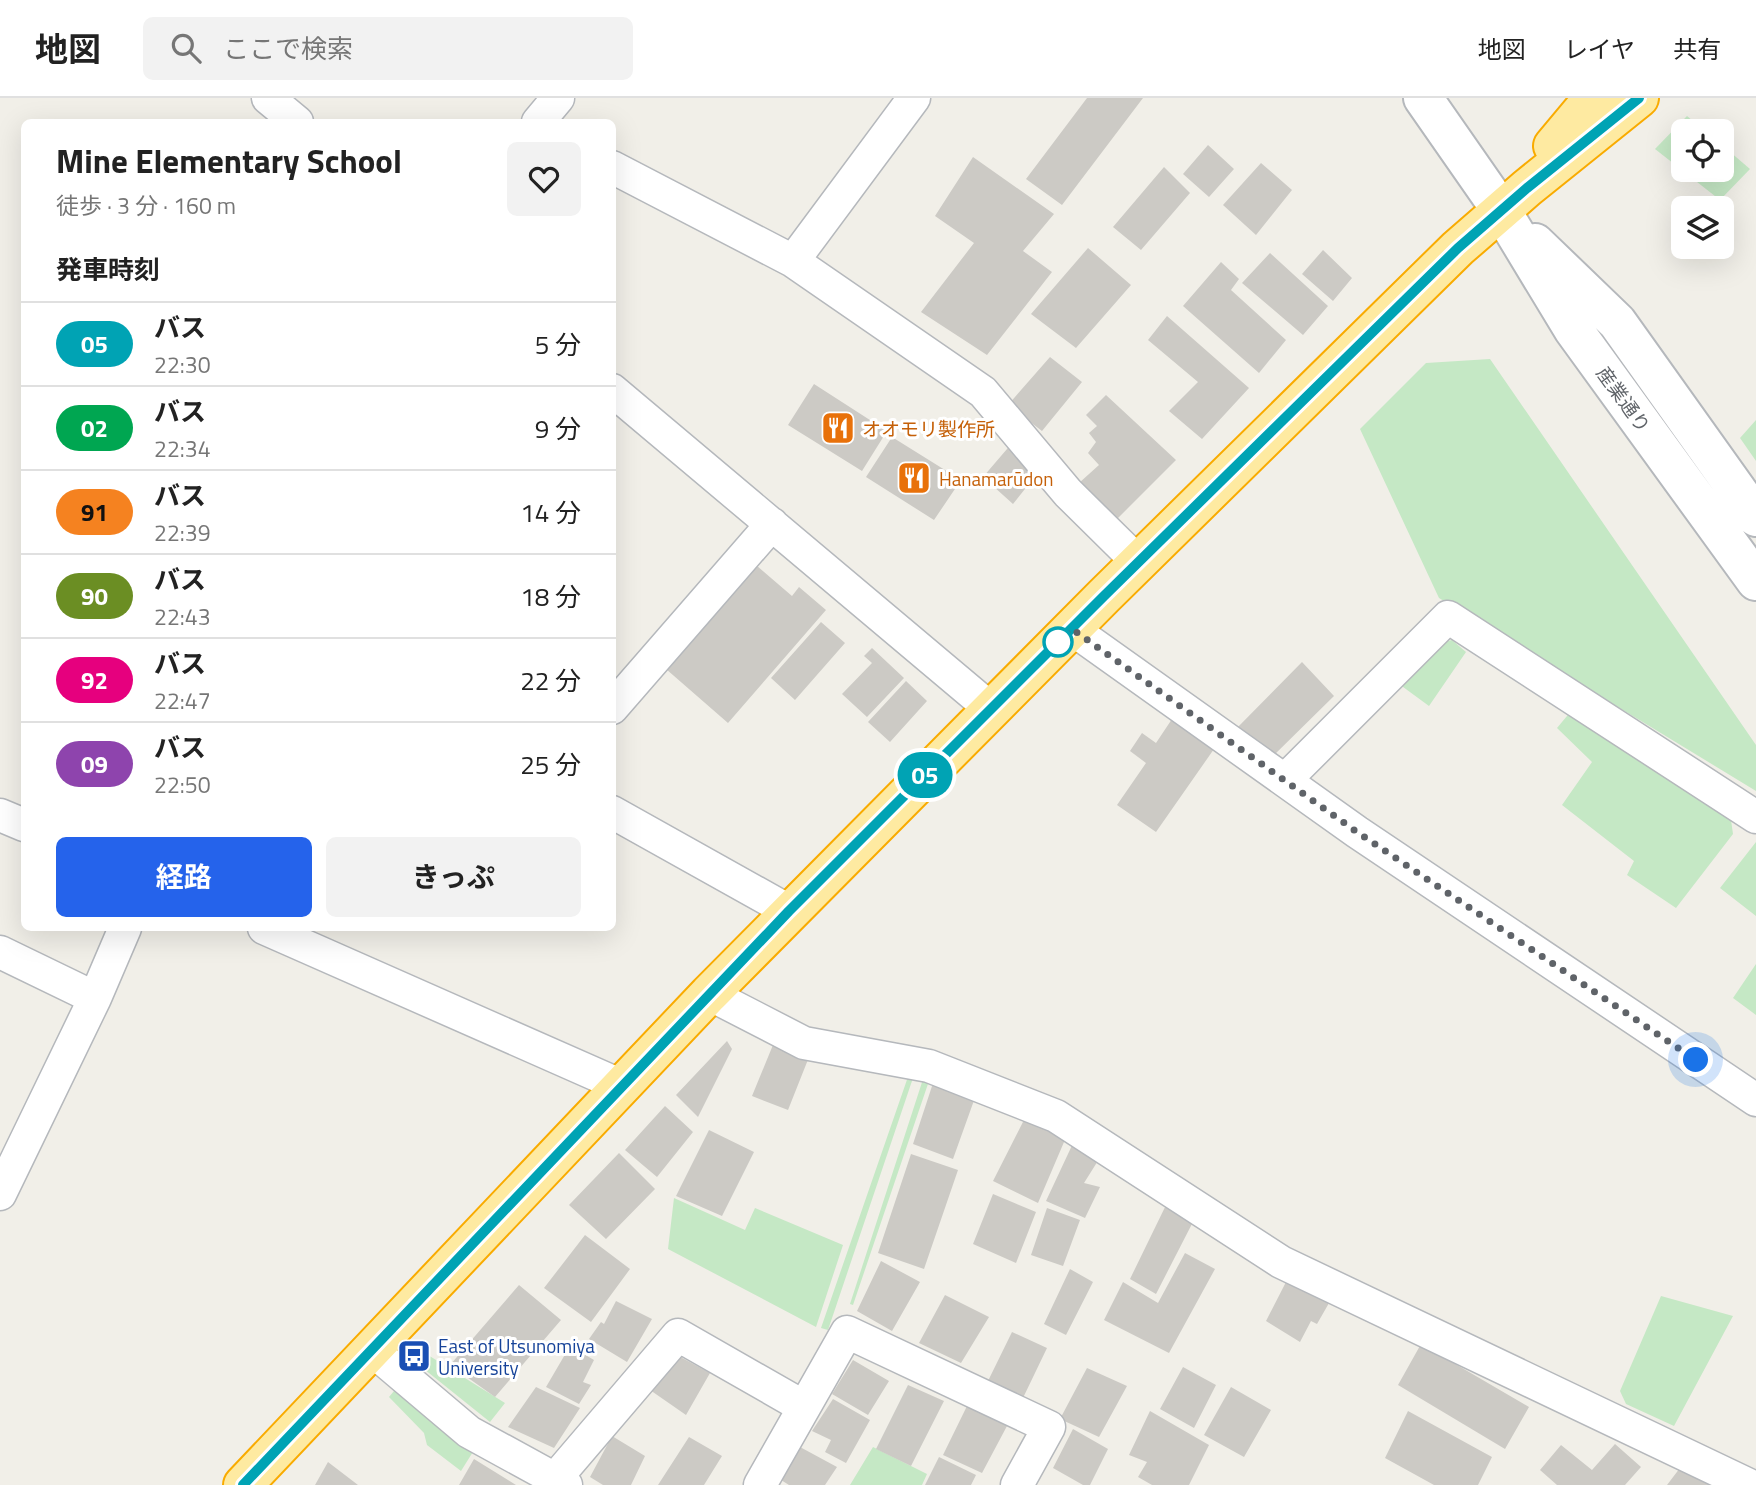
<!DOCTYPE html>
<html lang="ja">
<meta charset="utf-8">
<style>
:root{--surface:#fff;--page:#f2f2f2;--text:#222;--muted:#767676;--line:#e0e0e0;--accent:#2563eb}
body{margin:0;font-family:"Titillium Web","Noto Sans JP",sans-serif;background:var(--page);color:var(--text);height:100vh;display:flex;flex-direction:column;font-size:26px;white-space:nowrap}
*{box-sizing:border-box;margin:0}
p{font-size:23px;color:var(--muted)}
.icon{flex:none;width:38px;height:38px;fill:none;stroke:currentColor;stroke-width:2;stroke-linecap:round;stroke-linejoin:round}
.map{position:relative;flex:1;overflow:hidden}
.details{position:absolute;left:21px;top:21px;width:595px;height:812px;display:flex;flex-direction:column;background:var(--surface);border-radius:10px;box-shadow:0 7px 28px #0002}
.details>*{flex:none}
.badge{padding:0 14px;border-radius:23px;font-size:24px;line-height:46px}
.controls{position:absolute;left:1671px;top:21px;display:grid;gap:14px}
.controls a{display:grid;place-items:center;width:63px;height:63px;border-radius:10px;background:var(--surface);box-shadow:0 7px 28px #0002;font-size:35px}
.you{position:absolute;width:35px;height:35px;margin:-18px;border:5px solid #fff;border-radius:50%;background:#1a73e8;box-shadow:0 0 0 10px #1a73e833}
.map>.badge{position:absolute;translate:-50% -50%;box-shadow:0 0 0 4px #fff}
h2{padding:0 35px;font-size:26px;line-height:63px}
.round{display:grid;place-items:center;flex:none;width:74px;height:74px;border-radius:10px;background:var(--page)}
.head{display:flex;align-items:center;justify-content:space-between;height:119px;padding:0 35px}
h1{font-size:33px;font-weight:700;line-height:52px}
.button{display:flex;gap:14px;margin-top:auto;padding:14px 35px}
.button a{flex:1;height:80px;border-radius:10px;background:var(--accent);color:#fff;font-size:28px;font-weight:700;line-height:80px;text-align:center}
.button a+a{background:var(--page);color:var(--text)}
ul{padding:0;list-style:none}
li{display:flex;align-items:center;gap:21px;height:84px;padding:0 35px;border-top:2px solid var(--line)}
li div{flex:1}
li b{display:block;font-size:26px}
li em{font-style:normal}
li .badge{min-width:77px;font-weight:700;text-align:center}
header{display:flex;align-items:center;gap:42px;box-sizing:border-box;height:98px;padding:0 35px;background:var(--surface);border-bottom:2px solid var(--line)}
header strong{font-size:33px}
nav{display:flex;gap:38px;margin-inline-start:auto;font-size:24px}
.search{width:490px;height:63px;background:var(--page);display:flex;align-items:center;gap:18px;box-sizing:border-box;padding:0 24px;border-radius:10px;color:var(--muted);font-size:26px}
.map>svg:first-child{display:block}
.green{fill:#c5e8c5}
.building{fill:#cccac5}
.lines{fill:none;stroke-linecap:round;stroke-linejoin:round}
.minor-casing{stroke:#b5b8bc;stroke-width:35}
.tertiary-casing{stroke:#b5b8bc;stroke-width:42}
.trunk-casing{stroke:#f9ab00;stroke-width:42}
.minor{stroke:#fff;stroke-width:32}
.tertiary{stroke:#fff;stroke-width:38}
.trunk{stroke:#feeaa1;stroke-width:38}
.line-casing{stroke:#fff;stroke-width:16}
.line{stroke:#00a3b4;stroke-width:10}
.walk{stroke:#5f6368;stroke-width:7;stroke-dasharray:0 12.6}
.stop-dot{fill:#fff;stroke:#00a3b4;stroke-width:3.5}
.labels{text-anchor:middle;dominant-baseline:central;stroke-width:6;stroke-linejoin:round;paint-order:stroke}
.street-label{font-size:19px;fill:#5f6368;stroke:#fff}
.food-label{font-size:19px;fill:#c56008;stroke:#fff;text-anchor:start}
.transit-label{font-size:19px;fill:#164399;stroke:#fff;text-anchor:start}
</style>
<header>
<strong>地図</strong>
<div class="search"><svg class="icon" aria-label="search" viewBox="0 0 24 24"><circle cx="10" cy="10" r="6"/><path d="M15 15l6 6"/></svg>ここで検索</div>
<nav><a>地図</a><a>レイヤ</a><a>共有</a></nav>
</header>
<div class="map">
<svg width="1756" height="1387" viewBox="0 0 1756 1387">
<rect width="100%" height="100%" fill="#f1efe8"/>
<path class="green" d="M 1687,18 L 1705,33 L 1684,33 L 1684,72 L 1722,72 L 1722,47 L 1750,71 L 1720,102 L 1655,51 Z
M 1490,261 L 1756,647 L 1756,693 L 1439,500 L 1360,331 L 1426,265 Z
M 1756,322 L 1756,363 L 1740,340 Z
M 1452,542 L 1466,554 L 1429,608 L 1399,586 L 1440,545 Z
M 1572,612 L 1730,715 L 1733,736 L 1676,810 L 1627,777 L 1634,763 L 1562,707 L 1592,664 L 1557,630 Z
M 1756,744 L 1756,818 L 1720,790 Z
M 1756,866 L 1756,917 L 1733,900 Z
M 910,973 L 915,974 L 828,1232 L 821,1230 Z
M 925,975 L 931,977 L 853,1207 L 850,1206 Z
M 674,1100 L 745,1132 L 755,1110 L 843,1147 L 816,1229 L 668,1151 Z
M 1661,1198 L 1733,1218 L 1674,1328 L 1626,1306 L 1620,1293 Z
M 428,1257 L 505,1305 L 490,1324 L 419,1267 Z
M 399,1287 L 476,1349 L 461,1373 L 427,1347 L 424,1335 L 389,1299 Z
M 873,1349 L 927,1376 L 922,1387 L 850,1387 Z"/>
<path class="building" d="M 1087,0 L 1143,0 L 1062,107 L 1026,81 Z
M 1208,47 L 1234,71 L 1209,99 L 1183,76 Z
M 973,59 L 1054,116 L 1023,153 L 1052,174 L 987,257 L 921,214 L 974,145 L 935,118 Z
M 1261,65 L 1292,92 L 1256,137 L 1223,107 Z
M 1164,69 L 1190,95 L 1141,152 L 1113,129 Z
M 1088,150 L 1131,187 L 1076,250 L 1031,216 Z
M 1323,152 L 1352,180 L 1333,203 L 1302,176 Z
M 1270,155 L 1328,208 L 1303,237 L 1242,185 Z
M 1221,164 L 1239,181 L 1231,192 L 1286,242 L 1259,275 L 1183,208 Z
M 1167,218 L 1249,290 L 1202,341 L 1169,313 L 1198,284 L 1148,242 Z
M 1050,259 L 1082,284 L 1042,333 L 1008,307 Z
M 814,286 L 887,333 L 862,373 L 788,327 Z
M 1106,297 L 1176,362 L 1115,423 L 1079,385 L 1099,367 L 1088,355 L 1096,344 L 1089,335 L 1097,328 L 1086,317 Z
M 892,339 L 961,382 L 934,422 L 866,379 Z
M 1013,344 L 1040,372 L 1013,406 L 983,379 Z
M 756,467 L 792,498 L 799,489 L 826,512 L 728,625 L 666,571 Z
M 821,524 L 845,545 L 795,602 L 771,580 Z
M 872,550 L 904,580 L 867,619 L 842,596 L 872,565 L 864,558 Z
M 1302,564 L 1334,598 L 1269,662 L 1235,632 Z
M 906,583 L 927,603 L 890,644 L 868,624 Z
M 1172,621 L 1214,651 L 1156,734 L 1117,707 L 1146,665 L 1130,653 L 1142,635 L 1156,645 Z
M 775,942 L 811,954 L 788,1012 L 752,998 Z
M 727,943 L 732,951 L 698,1019 L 676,997 Z
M 934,982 L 977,994 L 953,1061 L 913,1046 Z
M 665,1008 L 693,1034 L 657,1079 L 625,1052 Z
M 1026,1018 L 1067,1037 L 1038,1105 L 993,1083 Z
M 709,1032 L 754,1054 L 722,1118 L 676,1098 Z
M 1075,1041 L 1106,1050 L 1084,1085 L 1100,1089 L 1085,1120 L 1046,1103 Z
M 619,1055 L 655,1091 L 606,1141 L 569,1107 Z
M 911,1056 L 958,1072 L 924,1171 L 878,1155 Z
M 993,1096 L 1036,1114 L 1016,1165 L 973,1146 Z
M 1167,1105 L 1195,1120 L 1156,1196 L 1130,1181 Z
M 1047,1110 L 1080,1122 L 1063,1168 L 1031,1157 Z
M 585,1137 L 630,1171 L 591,1224 L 544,1190 Z
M 1185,1155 L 1215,1171 L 1169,1255 L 1104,1222 L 1123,1184 L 1158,1205 Z
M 881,1163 L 920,1184 L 892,1233 L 857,1213 Z
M 1070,1171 L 1093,1184 L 1066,1237 L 1044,1226 Z
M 1286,1184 L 1329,1205 L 1317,1226 L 1311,1223 L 1300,1244 L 1266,1223 Z
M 519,1187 L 561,1222 L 495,1299 L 450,1267 Z
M 945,1197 L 989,1219 L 961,1265 L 919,1245 Z
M 616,1203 L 652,1221 L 627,1264 L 589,1241 L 601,1224 L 604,1226 Z
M 1012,1234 L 1047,1250 L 1022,1302 L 987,1285 Z
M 1421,1246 L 1529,1309 L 1505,1351 L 1398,1287 Z
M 570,1248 L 594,1262 L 583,1284 L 591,1287 L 579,1306 L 546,1289 Z
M 671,1254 L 710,1275 L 686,1317 L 650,1292 Z
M 853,1262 L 889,1283 L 868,1317 L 832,1296 Z
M 1183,1269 L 1216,1287 L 1194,1330 L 1160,1311 Z
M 1087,1270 L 1127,1288 L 1099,1339 L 1060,1321 Z
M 908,1287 L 944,1303 L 911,1368 L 876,1351 Z
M 536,1289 L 580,1310 L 554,1350 L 508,1329 Z
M 1231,1289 L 1271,1312 L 1244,1359 L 1204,1337 Z
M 833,1301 L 870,1322 L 846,1365 L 825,1354 L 831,1342 L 812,1333 Z
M 967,1308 L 1007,1328 L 982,1375 L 943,1357 Z
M 1150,1313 L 1209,1347 L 1189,1387 L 1152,1387 L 1138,1379 L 1147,1364 L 1129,1357 Z
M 1408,1313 L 1492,1359 L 1478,1387 L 1434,1387 L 1385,1360 Z
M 1073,1331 L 1108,1351 L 1090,1387 L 1083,1387 L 1053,1370 Z
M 612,1338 L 645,1358 L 631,1387 L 603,1387 L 590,1379 Z
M 689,1339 L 722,1358 L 704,1387 L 658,1387 Z
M 1615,1346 L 1641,1369 L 1625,1387 L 1557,1387 L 1540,1372 L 1561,1347 L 1592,1372 Z
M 800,1349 L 837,1369 L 825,1387 L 789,1387 L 781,1382 Z
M 939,1359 L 976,1377 L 971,1387 L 925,1387 Z
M 474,1361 L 516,1387 L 459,1387 Z
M 328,1364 L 358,1387 L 315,1387 Z
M 1683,1366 L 1719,1387 L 1667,1387 Z"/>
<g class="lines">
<defs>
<path id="minor" d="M 268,0 L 297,24
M 538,24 L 558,0
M 612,69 L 793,163 L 983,294 L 1068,395 L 1139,465
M 793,163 L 914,0
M 612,292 L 991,611
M 1072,531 L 1357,734 L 1756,1002
M 612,610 L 772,426
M 1285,682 L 1448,519 L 1756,719
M 612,714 L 789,813
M 0,717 L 24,727
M 264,830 L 622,988
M 0,854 L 95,900
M 709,896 L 804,945 L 929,968 L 1056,1018 L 1281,1164 L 1749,1387
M 0,1096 L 95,900 L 125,830
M 372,1252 L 469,1334 L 566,1387
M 555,1381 L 678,1237 L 804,1309
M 760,1387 L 847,1234 L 1049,1329 L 1017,1387"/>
<path id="tertiary" d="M 1423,0 L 1501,112 L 1573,231 L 1756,483
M 1535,145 L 1617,224 L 1756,419"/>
<path id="trunk" d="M 1553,48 L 1593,0
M 243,1387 L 709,896 L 1104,498 L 1458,150 L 1527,90 L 1639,0"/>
</defs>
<use href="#minor" class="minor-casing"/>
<use href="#tertiary" class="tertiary-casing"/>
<use href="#trunk" class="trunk-casing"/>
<use href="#minor" class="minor"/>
<use href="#tertiary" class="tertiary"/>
<use href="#trunk" class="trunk"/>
</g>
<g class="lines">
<defs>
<path id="line" d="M 243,1387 L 789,813 L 1104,498 L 1458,150 L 1527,90 L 1639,0"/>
</defs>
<use href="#line" class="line-casing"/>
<use href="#line" class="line"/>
<path class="walk" d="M 1058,544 L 1072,531 L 1357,734 L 1696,962"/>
</g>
<defs>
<symbol id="restaurant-square" viewBox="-11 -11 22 22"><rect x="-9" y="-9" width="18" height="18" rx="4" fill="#e8710a" stroke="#fff"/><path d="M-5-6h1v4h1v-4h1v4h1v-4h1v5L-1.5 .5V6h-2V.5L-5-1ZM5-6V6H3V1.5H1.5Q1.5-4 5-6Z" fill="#fff"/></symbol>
<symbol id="bus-square" viewBox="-11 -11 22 22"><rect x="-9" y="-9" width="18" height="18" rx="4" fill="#1a4fb4" stroke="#fff"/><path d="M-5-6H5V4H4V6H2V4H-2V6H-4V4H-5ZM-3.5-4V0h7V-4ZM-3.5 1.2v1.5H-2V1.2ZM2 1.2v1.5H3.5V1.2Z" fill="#fff"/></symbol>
</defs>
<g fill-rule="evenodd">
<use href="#restaurant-square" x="819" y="311" width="38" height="38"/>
<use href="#restaurant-square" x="895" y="361" width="38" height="38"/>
<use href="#bus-square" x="395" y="1239" width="38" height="38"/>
</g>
<circle class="stop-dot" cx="1058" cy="544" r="14"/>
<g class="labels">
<g class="street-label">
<text transform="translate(1624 301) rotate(54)">産業通り</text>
</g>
<g class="food-label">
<text x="862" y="330">オオモリ製作所</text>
<text x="939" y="380">Hanamarūdon</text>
</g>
<g class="transit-label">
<text x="438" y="1247">East of Utsunomiya<tspan x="438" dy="22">University</tspan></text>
</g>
</g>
</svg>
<div class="controls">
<a><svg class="icon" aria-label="locate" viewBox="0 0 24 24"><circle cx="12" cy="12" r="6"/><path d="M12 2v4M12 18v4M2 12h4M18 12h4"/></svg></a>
<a><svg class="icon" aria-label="layers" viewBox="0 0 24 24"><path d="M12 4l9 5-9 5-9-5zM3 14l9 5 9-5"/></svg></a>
</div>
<div class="you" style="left:1696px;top:962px"></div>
<b class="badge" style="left:925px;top:677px;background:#00a3b4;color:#fff">05</b>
<section class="details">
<div class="head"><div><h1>Mine Elementary School</h1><p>徒歩 · 3 分 · 160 m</p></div><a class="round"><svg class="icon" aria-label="heart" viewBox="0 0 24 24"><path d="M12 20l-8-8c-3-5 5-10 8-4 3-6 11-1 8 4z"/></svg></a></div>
<h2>発車時刻</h2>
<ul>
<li><span class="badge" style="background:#00a3b4;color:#fff">05</span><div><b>バス</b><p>22:30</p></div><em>5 分</em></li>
<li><span class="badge" style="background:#00a651;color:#fff">02</span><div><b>バス</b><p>22:34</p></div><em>9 分</em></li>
<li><span class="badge" style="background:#f58220;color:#111">91</span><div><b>バス</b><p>22:39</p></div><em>14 分</em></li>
<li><span class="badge" style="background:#6b8e23;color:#fff">90</span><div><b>バス</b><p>22:43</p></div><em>18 分</em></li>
<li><span class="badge" style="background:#e6007e;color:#fff">92</span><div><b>バス</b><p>22:47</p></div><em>22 分</em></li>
<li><span class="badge" style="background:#8e44ad;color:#fff">09</span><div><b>バス</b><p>22:50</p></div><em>25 分</em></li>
</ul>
<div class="button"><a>経路</a><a>きっぷ</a></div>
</section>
</div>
